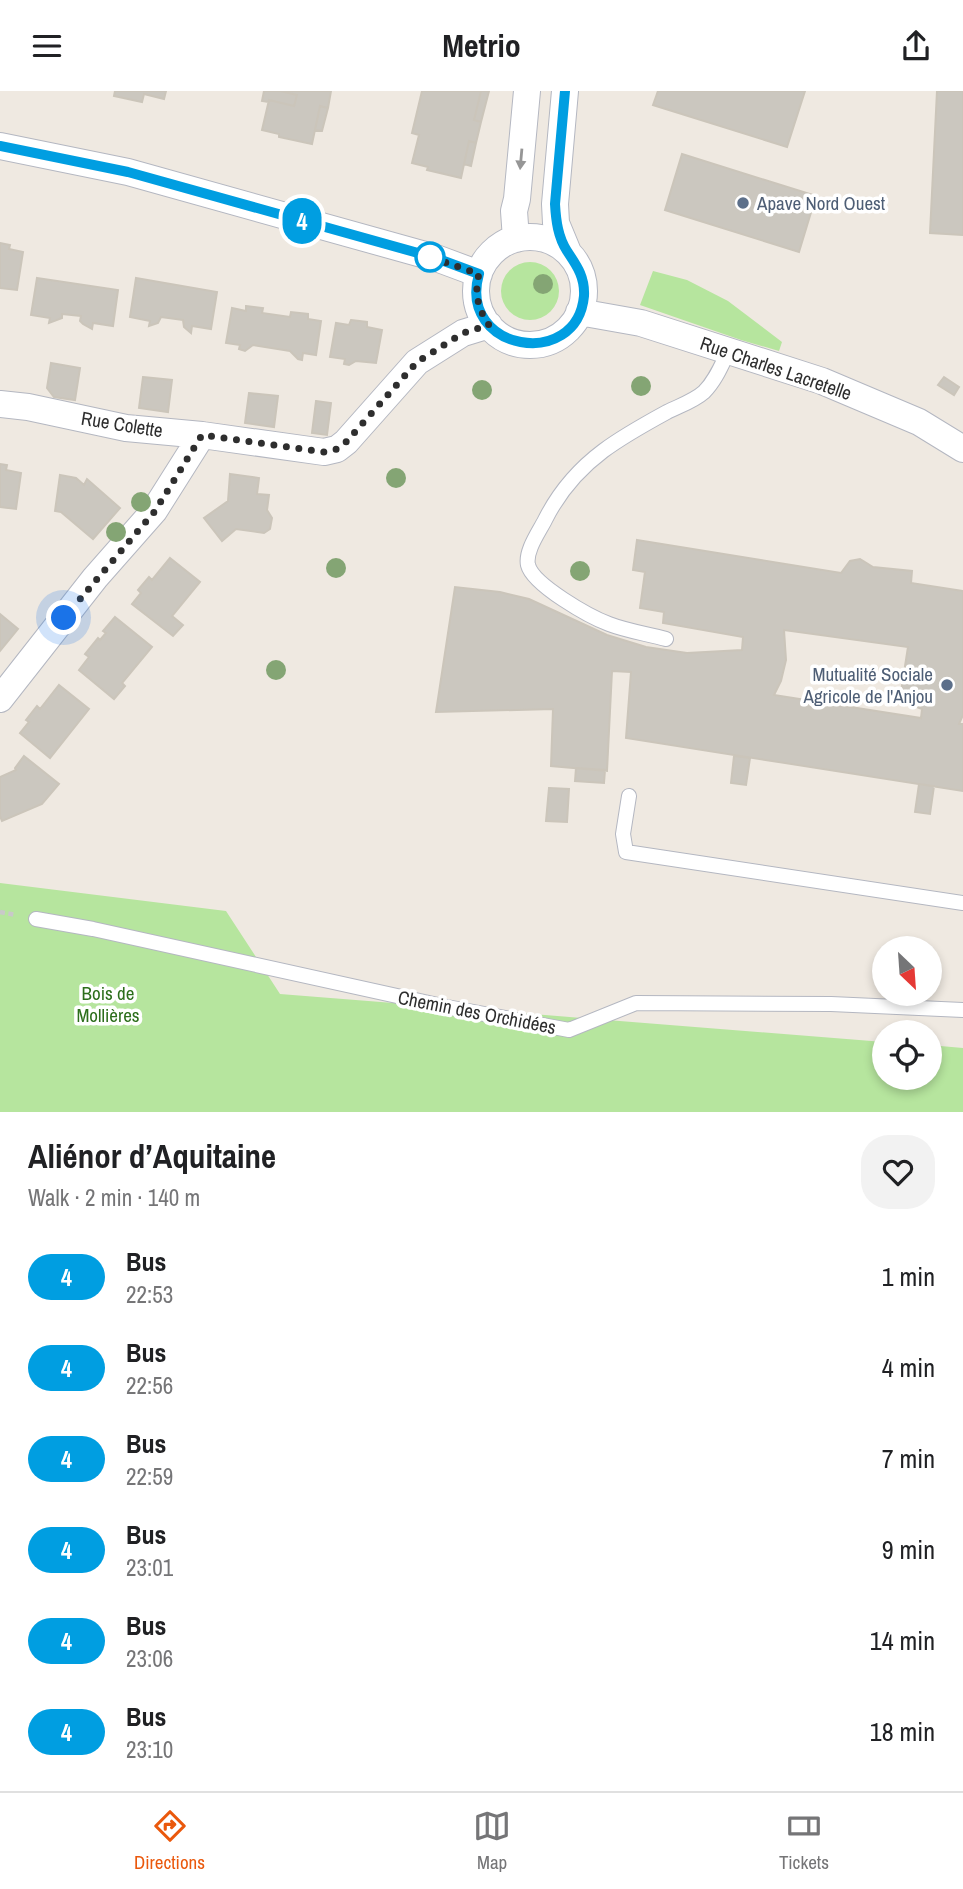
<!DOCTYPE html>
<meta charset="utf-8">
<style>
:root{--surface:#fff;--page:#f2f2f2;--text:#202124;--muted:#757577;--line:#e0e0e0;--accent:#ea580c}
body{margin:0;font-family:"Archivo Narrow",sans-serif;background:var(--page);color:var(--text);height:100vh;display:flex;flex-direction:column;font-size:26px;white-space:nowrap}
*{box-sizing:border-box;margin:0}
p{font-size:23px;color:var(--muted)}
.icon{flex:none;width:38px;height:38px;fill:none;stroke:currentColor;stroke-width:2;stroke-linecap:round;stroke-linejoin:round}
.map{position:relative;height:1021px;overflow:hidden}
.details{display:flex;flex-direction:column;background:var(--surface);flex:1}
.details>*{flex:none}
.badge{padding:0 14px;border-radius:23px;font-size:24px;line-height:46px}
.needle{width:46px;rotate:155deg}
.buttons{position:absolute;left:872px;top:845px;display:grid;gap:14px}
.buttons a{display:grid;place-items:center;width:70px;height:70px;border-radius:50%;background:var(--surface);box-shadow:0 4px 10px #0003;font-size:35px}
.you{position:absolute;width:35px;height:35px;margin:-18px;border:5px solid #fff;border-radius:50%;background:#1a73e8;box-shadow:0 0 0 10px #1a73e833}
.map>.badge{position:absolute;translate:-50% -50%;box-shadow:0 0 0 4px #fff}
.round{display:grid;place-items:center;flex:none;width:74px;height:74px;border-radius:28px;background:var(--page)}
.summary{display:flex;align-items:center;justify-content:space-between;height:119px;padding:0 28px}
h1{font-size:33px;font-weight:700;line-height:52px}
ul{padding:0;list-style:none}
li{display:flex;align-items:center;gap:21px;height:91px;padding:0 28px}
li div{flex:1}
li b{display:block;font-size:26px}
li em{font-style:normal}
li .badge{min-width:77px;font-weight:700;text-align:center}
header{display:flex;justify-content:space-between;align-items:center;height:91px;padding:0 28px;background:var(--surface);font-size:32px;font-weight:700}
.tabs{display:flex;justify-content:space-around;align-items:center;height:98px;border-top:2px solid var(--line);background:var(--surface);font-size:19px;color:var(--muted)}
.tabs a{display:grid;justify-items:center;gap:4px}
.tabs .on{color:var(--accent)}
.map>svg:first-child{display:block}
.green{fill:#b6e59e}
.building{fill:#cbc7bf;stroke:#cbc5ba;stroke-width:2;fill-rule:evenodd}
.lines{fill:none;stroke-linecap:round;stroke-linejoin:round}
.service-casing{stroke:#b4b7c1;stroke-width:16}
.minor-casing{stroke:#b4b7c1;stroke-width:28}
.path{stroke:#c9c9c9;stroke-width:4.5;stroke-dasharray:5 3.5;stroke-linecap:butt}
.service{stroke:#fff;stroke-width:14}
.minor{stroke:#fff;stroke-width:26}
.tree{fill:#84a574}
.oneway{fill:#969696}
.line-casing{stroke:#fff;stroke-width:16}
.line{stroke:#009ee1;stroke-width:10}
.walk{stroke:#2e2e2e;stroke-width:7;stroke-dasharray:0 12.6}
.service-dot{fill:#5c6f8a;stroke:#fff;stroke-width:2.5}
.stop-dot{fill:#fff;stroke:#009ee1;stroke-width:3.5}
.labels{text-anchor:middle;dominant-baseline:central;stroke-width:7;stroke-linejoin:round;paint-order:stroke}
.service-label{font-size:19px;fill:#4e5e75;stroke:#fff;text-anchor:start}
.street-label{font-size:19px;fill:#2e2e2e;stroke:#fff}
.park-label{font-size:19px;fill:#2c6e1b;stroke:#fff}
</style>
<header><svg class="icon" aria-label="menu" viewBox="0 0 24 24"><path d="M4 6h16M4 12h16M4 18h16"/></svg>Metrio<svg class="icon" aria-label="share" viewBox="0 0 24 24"><path d="M12 15V3M7 8l5-5 5 5M5 13v7h14v-7"/></svg></header>
<div class="map">
<svg width="963" height="1021" viewBox="0 0 963 1021">
<rect width="100%" height="100%" fill="#efe9e1"/>
<path class="green" d="M501 200a29 29 0 1 1 58 0a29 29 0 1 1-58 0Z
M 653,180 L 687,189 L 728,210 L 782,251 L 779,260 L 741,249 L 640,214 Z
M 0,792 L 226,820 L 280,903 L 884,951 L 884,987 L 929,987 L 929,954 L 963,957 L 963,1021 L 0,1021 Z"/>
<path class="building" d="M 115,0 L 166,0 L 164,8 L 144,3 L 142,11 L 114,5 Z
M 264,0 L 281,0 L 297,4 L 294,15 L 269,9 L 269,11 L 262,10 Z
M 281,0 L 331,0 L 328,17 L 320,15 L 312,53 L 279,46 L 279,43 L 262,39 L 269,9 L 294,15 L 297,4 Z
M 422,0 L 481,0 L 474,29 L 481,31 L 476,52 L 469,50 L 461,87 L 427,79 L 428,76 L 412,72 L 419,44 L 412,42 Z
M 481,0 L 489,0 L 481,31 L 474,29 Z
M 658,0 L 805,0 L 787,56 L 653,14 Z
M 937,0 L 963,0 L 963,144 L 930,142 Z
M 320,15 L 328,17 L 322,40 L 315,39 Z
M 469,50 L 476,52 L 471,75 L 464,73 Z
M 682,63 L 816,105 L 799,161 L 665,119 Z
M 0,152 L 10,154 L 9,158 L 23,161 L 17,199 L 0,197 Z
M 37,187 L 118,199 L 113,235 L 93,232 L 92,238 L 83,233 L 80,230 L 81,225 L 62,223 L 62,227 L 49,232 L 50,227 L 31,224 Z
M 136,187 L 217,201 L 211,238 L 192,235 L 191,242 L 184,236 L 183,229 L 161,226 L 158,232 L 149,235 L 150,230 L 130,226 Z
M 246,215 L 263,217 L 262,222 L 290,226 L 291,221 L 308,223 L 308,228 L 321,230 L 316,264 L 303,262 L 302,269 L 298,268 L 290,260 L 253,254 L 245,260 L 239,258 L 240,254 L 226,252 L 232,217 L 246,220 Z
M 351,229 L 367,231 L 367,236 L 382,239 L 376,272 L 356,270 L 349,274 L 344,273 L 345,268 L 330,266 L 336,232 L 349,234 Z
M 51,272 L 80,277 L 75,309 L 54,306 L 47,297 Z
M 143,286 L 172,289 L 168,321 L 139,317 Z
M 944,286 L 959,296 L 954,304 L 938,294 Z
M 249,302 L 278,305 L 274,336 L 245,332 Z
M 316,310 L 331,312 L 327,344 L 312,342 Z
M 0,373 L 7,374 L 6,379 L 21,382 L 16,418 L 0,416 Z
M 230,383 L 259,387 L 257,403 L 269,404 L 267,419 L 272,427 L 270,438 L 264,442 L 236,438 L 222,450 L 204,427 L 228,410 Z
M 60,384 L 76,387 L 84,394 L 87,388 L 120,417 L 93,448 L 61,421 L 55,420 Z
M 637,449 L 841,482 L 850,470 L 860,468 L 873,476 L 912,480 L 911,492 L 963,500 L 963,624 L 959,633 L 963,633 L 963,700 L 626,647 L 631,581 L 612,580 L 607,680 L 551,675 L 553,618 L 436,621 L 455,496 L 500,501 L 529,508 L 607,544 L 646,556 L 687,562 L 742,559 L 743,546 L 663,532 L 664,521 L 640,517 L 645,481 L 633,479 ZM 784,539 L 908,556 L 900,607 L 918,609 L 917,616 L 922,618 L 921,627 L 774,604 L 781,590 L 786,569 Z
M 170,467 L 200,491 L 172,525 L 183,534 L 173,545 L 132,513 L 141,502 L 138,499 L 149,486 L 152,489 Z
M 0,523 L 18,538 L 0,560 Z
M 115,526 L 152,556 L 122,592 L 125,595 L 114,608 L 79,579 L 89,566 L 85,563 L 98,547 L 100,549 L 106,542 L 103,540 Z
M 59,594 L 89,618 L 50,667 L 20,642 L 29,631 L 26,629 L 37,615 L 40,618 Z
M 24,665 L 59,693 L 42,713 L 2,730 L 0,725 L 0,686 L 16,679 L 15,677 Z
M 734,665 L 750,667 L 746,694 L 731,692 Z
M 576,677 L 605,679 L 604,692 L 575,690 Z
M 919,693 L 934,695 L 930,723 L 915,721 Z
M 549,697 L 569,698 L 567,731 L 546,730 Z"/>
<g class="lines">
<defs>
<path id="service" d="M 666,548 C 648,543 627,540 609,533 C 590,526 533,494 528,474 C 525,460 539,441 545,429 C 558,403 579,378 603,360 C 623,345 645,333 667,321 C 679,315 694,310 704,301 C 716,289 722,273 729,259
M 629,705 L 623,743 L 626,761 L 963,812
M 36,828 L 93,838 L 447,916 L 569,939 L 636,912 L 831,913 L 963,919"/>
<path id="minor" d="M 565,0 L 555,113 L 556,132 L 568,161
M 0,55 L 128,81 L 436,167 L 479,183
M476 200a54 54 0 1 1 108 0a54 54 0 1 1-108 0Z
M 516,148 L 514,120 L 517,108 L 527,0
M 579,221 L 641,232 L 822,290 L 919,331 L 963,358
M 0,313 L 28,316 L 126,337 L 202,344 L 324,361 L 337,358 L 346,351 L 417,271 L 463,242 L 489,234
M 0,608 L 95,487 L 154,420 L 202,344"/>
</defs>
<use href="#service" class="service-casing"/>
<use href="#minor" class="minor-casing"/>
<path class="path" d="M 0,821 L 16,824"/>
<use href="#service" class="service"/>
<use href="#minor" class="minor"/>
</g>
<g class="tree">
<circle cx="543" cy="193" r="10"/>
<circle cx="641" cy="295" r="10"/>
<circle cx="482" cy="299" r="10"/>
<circle cx="396" cy="387" r="10"/>
<circle cx="141" cy="411" r="10"/>
<circle cx="116" cy="441" r="10"/>
<circle cx="336" cy="477" r="10"/>
<circle cx="580" cy="480" r="10"/>
<circle cx="276" cy="579" r="10"/>
</g>
<defs><path id="oneway-solid" d="M-6-.8H1V-3.2L6.5 0L1 3.2V.8H-6Z" transform="scale(1.75)"/></defs>
<use class="oneway" href="#oneway-solid" transform="translate(521 68) rotate(95)"/>
<g class="lines">
<defs>
<path id="line" d="M 0,55 L 128,81 L 436,167 L 479,183 C 457,260 577,280 584,205 C 585,186 577,175 567,160 C 558,146 556,130 555,113 L 565,0"/>
</defs>
<use href="#line" class="line-casing"/>
<use href="#line" class="line"/>
<path class="walk" d="M 64,527 L 155,420 L 202,344 L 324,361 L 337,358 L 346,351 L 417,271 L 463,242 L 489,234 C 478,218 474,202 479,183 L 430,166"/>
</g>
<g class="service-dot">
<circle cx="743" cy="112" r="7"/>
<circle cx="947" cy="594" r="7"/>
</g>
<circle class="stop-dot" cx="430" cy="166" r="14"/>
<g class="labels">
<g class="service-label">
<text x="757" y="112">Apave Nord Ouest</text>
<text x="933" y="583" text-anchor="end">Mutualité Sociale<tspan x="933" dy="22">Agricole de l'Anjou</tspan></text>
</g>
<g class="street-label">
<text transform="translate(776 277) rotate(19)">Rue Charles Lacretelle</text>
<text transform="translate(122 333) rotate(9)">Rue Colette</text>
<text transform="translate(477 921) rotate(11)">Chemin des Orchidées</text>
</g>
<g class="park-label">
<text x="108" y="902">Bois de<tspan x="108" dy="22">Mollières</tspan></text>
</g>
</g>
</svg>
<div class="buttons">
<a><svg class="needle" viewBox="-14 -14 28 28"><path d="M0-13l5 13h-10z" fill="#e53935"/><path d="M0 13l5-13h-10z" fill="#757577"/></svg></a>
<a><svg class="icon" aria-label="locate" viewBox="0 0 24 24"><circle cx="12" cy="12" r="6"/><path d="M12 2v4M12 18v4M2 12h4M18 12h4"/></svg></a>
</div>
<div class="you" style="left:64px;top:527px"></div>
<b class="badge" style="left:302px;top:130px;background:#009ee1;color:#fff">4</b>
</div>
<section class="details">
<div class="summary"><div><h1>Aliénor d’Aquitaine</h1><p>Walk · 2 min · 140 m</p></div><a class="round"><svg class="icon" aria-label="heart" viewBox="0 0 24 24"><path d="M12 20l-8-8c-3-5 5-10 8-4 3-6 11-1 8 4z"/></svg></a></div>
<ul>
<li><span class="badge" style="background:#009ee1;color:#fff">4</span><div><b>Bus</b><p>22:53</p></div><em>1 min</em></li>
<li><span class="badge" style="background:#009ee1;color:#fff">4</span><div><b>Bus</b><p>22:56</p></div><em>4 min</em></li>
<li><span class="badge" style="background:#009ee1;color:#fff">4</span><div><b>Bus</b><p>22:59</p></div><em>7 min</em></li>
<li><span class="badge" style="background:#009ee1;color:#fff">4</span><div><b>Bus</b><p>23:01</p></div><em>9 min</em></li>
<li><span class="badge" style="background:#009ee1;color:#fff">4</span><div><b>Bus</b><p>23:06</p></div><em>14 min</em></li>
<li><span class="badge" style="background:#009ee1;color:#fff">4</span><div><b>Bus</b><p>23:10</p></div><em>18 min</em></li>
</ul>
</section>
<nav class="tabs">
<a class="on"><svg class="icon" aria-label="directions" viewBox="0 0 24 24"><path d="M12 3l9 9-9 9-9-9zM9 14v-3h6M13 9l2 2-2 2"/></svg>Directions</a>
<a><svg class="icon" aria-label="map" viewBox="0 0 24 24"><path d="M3 6l6-2 6 2 6-2v14l-6 2-6-2-6 2zM9 4v14M15 6v14"/></svg>Map</a>
<a><svg class="icon" aria-label="tickets" viewBox="0 0 24 24"><path d="M3 7h18v10H3zM15 7v10"/></svg>Tickets</a>
</nav>
